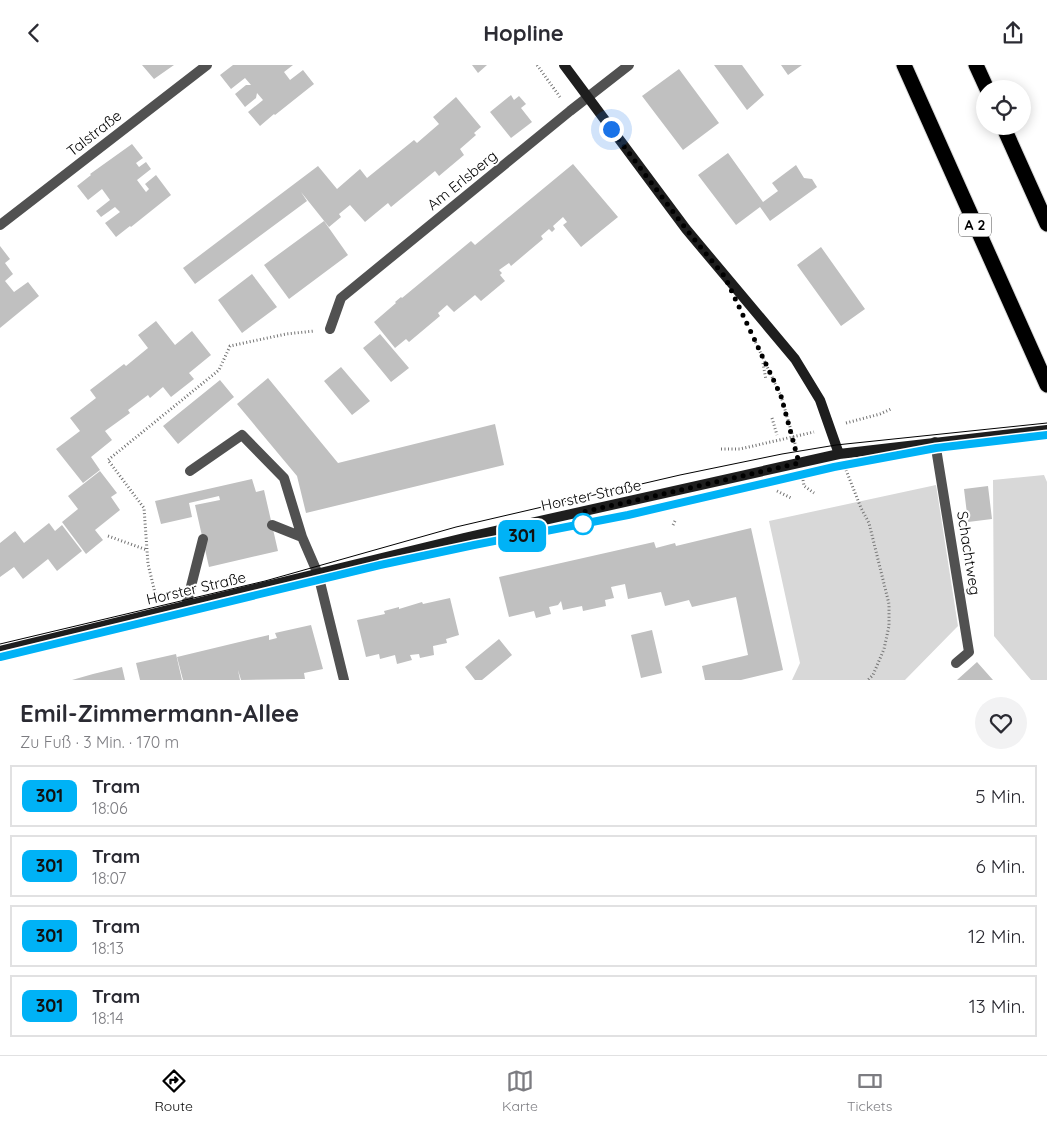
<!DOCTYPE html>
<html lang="de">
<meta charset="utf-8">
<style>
:root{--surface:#fff;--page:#f2f2f3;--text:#2b2b33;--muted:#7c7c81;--line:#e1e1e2;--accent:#000}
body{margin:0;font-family:Quicksand,sans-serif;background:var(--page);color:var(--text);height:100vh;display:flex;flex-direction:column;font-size:19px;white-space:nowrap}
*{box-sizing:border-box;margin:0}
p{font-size:16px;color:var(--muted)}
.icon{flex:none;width:28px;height:28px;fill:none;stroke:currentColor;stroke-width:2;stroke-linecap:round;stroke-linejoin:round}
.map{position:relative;height:615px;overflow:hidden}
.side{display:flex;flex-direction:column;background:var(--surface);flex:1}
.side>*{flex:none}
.badge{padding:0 10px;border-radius:8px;font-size:18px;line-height:32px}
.buttons{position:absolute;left:976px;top:15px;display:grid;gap:10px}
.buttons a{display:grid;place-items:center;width:55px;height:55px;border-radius:50%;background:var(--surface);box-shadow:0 2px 12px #0003;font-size:25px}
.you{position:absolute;width:25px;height:25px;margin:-12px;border:4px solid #fff;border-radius:50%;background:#1a73e8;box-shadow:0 0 0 8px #1a73e833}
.map>.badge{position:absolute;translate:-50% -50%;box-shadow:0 0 0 2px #fff}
.round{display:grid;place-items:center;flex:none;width:52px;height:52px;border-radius:26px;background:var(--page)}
.overview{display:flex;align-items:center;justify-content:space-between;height:85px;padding:0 20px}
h1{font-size:24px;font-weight:700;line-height:38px}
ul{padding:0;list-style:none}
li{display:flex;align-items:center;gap:15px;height:62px;margin:0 10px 8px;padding:0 10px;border:2px solid var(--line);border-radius:0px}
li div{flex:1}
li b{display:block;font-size:19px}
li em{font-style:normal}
li .badge{min-width:55px;font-weight:700;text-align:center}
header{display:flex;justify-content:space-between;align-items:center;height:65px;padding:0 20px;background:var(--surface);font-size:22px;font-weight:700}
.dock{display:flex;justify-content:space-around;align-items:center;height:70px;border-top:1px solid var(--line);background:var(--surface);font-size:14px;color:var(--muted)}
.dock a{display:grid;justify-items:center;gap:2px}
.dock .current{color:var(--accent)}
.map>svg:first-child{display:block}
.green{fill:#d8d8d8}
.building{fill:#c0c0c0}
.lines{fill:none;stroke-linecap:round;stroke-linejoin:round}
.motorway-casing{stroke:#dbdbdb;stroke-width:17}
.path{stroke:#737373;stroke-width:3;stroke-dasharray:1 2.5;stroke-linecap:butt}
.service{stroke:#515151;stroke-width:10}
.minor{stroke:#515151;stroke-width:10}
.secondary{stroke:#1e1e1e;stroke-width:10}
.motorway{stroke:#000;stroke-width:15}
.tram{stroke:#000;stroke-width:1}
.line-casing{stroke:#fff;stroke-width:11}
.line{stroke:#00b2f6;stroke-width:8}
.walk{stroke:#000;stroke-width:5;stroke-dasharray:0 9}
.stop-dot{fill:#fff;stroke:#00b2f6;stroke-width:2.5}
.labels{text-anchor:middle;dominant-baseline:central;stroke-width:4;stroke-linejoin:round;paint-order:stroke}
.shield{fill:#fff;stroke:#4c4c4c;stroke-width:1}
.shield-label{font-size:14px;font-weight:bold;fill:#000}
.street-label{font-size:15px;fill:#000;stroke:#fff}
</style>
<header><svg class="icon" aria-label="back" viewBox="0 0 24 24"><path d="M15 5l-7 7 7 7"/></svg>Hopline<svg class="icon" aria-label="share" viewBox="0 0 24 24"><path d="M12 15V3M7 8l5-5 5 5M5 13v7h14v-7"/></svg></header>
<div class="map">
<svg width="1047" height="615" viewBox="0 0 1047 615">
<rect width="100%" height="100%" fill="#fff"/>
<path class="green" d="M 1044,410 L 1047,417 L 1047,615 L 1031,615 L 994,571 L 993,415 Z
M 936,420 L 958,561 L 905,615 L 792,615 L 800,598 L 769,456 Z"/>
<path class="building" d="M 142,0 L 174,0 L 154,14 Z
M 233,0 L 293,0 L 284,7 L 290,15 L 303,5 L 314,19 L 275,50 L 274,49 L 260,61 L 248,47 L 263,35 L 257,28 L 256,33 L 245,42 L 235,29 L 246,20 L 251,20 L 245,13 L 231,24 L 220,10 Z
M 472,0 L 487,0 L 478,8 Z
M 714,0 L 742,0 L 764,30 L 747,45 Z
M 781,0 L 802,0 L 788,10 Z
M 679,4 L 719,58 L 683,85 L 642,31 Z
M 511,30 L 514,35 L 519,31 L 526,39 L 521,43 L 532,57 L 511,73 L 490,47 Z
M 456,32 L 481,62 L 474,68 L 476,70 L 460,84 L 464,90 L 439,111 L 435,106 L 391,142 L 388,138 L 365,157 L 350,140 L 339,149 L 341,152 L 329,162 L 301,127 L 307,136 L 195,219 L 183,203 L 318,101 L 337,124 L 360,104 L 367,113 L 414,75 L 417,78 L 439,59 L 433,52 Z
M 132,79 L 143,93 L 136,98 L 139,102 L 146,97 L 151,104 L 137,115 L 146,127 L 149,124 L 145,119 L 156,110 L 171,130 L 131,162 L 130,161 L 116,172 L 105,158 L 120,147 L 115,142 L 101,152 L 96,146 L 110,135 L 102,124 L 88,135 L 77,121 L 91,110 L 90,109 Z
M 728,88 L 763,137 L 778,126 L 772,118 L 796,100 L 804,113 L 812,114 L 817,122 L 770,156 L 760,142 L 736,160 L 698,110 Z
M 573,99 L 618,152 L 581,182 L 563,160 L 567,157 L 563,152 L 553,161 L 555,164 L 552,167 L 549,164 L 541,171 L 543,174 L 511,201 L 509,198 L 499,205 L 502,208 L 500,210 L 505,216 L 481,236 L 475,230 L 454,247 L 447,240 L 438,248 L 440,251 L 409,277 L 406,274 L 395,283 L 374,257 L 396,238 L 395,237 L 401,232 L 402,233 L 471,176 L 475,180 Z
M 324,156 L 348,190 L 289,234 L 264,200 Z
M 0,181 L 10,194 L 5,198 L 13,209 L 5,216 L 14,227 L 28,217 L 39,231 L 0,263 Z
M 821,182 L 865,244 L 841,261 L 797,200 Z
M 252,209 L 277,242 L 242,268 L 218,235 Z
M 156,256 L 175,280 L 192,266 L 211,290 L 189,308 L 194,314 L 171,332 L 163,322 L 150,333 L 148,330 L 128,345 L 130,348 L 105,366 L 112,375 L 91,392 L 100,405 L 83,418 L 56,384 L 80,366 L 70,353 L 96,333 L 90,325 L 124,299 L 126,301 L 148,283 L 138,270 Z
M 380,269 L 409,303 L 391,317 L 363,283 Z
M 341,302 L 370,336 L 352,350 L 324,316 Z
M 268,313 L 338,398 L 495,359 L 504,400 L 306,448 L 297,411 L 237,339 Z
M 220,315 L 234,332 L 178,379 L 163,361 Z
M 100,406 L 117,428 L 111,432 L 120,445 L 95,465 L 103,475 L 86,489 L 62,457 L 78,444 L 68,431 Z
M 252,414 L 256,427 L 264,425 L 278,486 L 209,502 L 195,440 L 220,435 L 219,431 L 189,438 L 192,452 L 161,459 L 155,436 Z
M 988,421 L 992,454 L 968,457 L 964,424 Z
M 49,458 L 55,466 L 62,460 L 82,486 L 57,506 L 48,494 L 23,514 L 14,502 L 0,512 L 0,478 L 15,466 L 24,478 Z
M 751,463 L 783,605 L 741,615 L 705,615 L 702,601 L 748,590 L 736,532 L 692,542 L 689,535 L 665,541 L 661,527 L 628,534 L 625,519 L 611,522 L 614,533 L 605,535 L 606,541 L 583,546 L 582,541 L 563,545 L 561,536 L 558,540 L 549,542 L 551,549 L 536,553 L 534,546 L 509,552 L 499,512 L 654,477 L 656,483 L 675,478 L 676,481 Z
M 450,533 L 459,570 L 446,574 L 447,578 L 433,581 L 434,590 L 420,593 L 419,589 L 410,590 L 412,595 L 397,599 L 395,590 L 380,594 L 379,589 L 366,592 L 357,555 L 385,549 L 384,546 L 399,542 L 399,544 L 422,537 L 423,539 Z
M 311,560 L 323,604 L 304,608 L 305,614 L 241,615 L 238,605 L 240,615 L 183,615 L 177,592 L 269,570 L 269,575 L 277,573 L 275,568 Z
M 652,565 L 662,608 L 641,613 L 631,570 Z
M 499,574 L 512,590 L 482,615 L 475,615 L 465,602 Z
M 176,589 L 182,615 L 140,615 L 136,598 Z
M 977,597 L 993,615 L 957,615 Z
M 122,602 L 125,615 L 72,615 L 93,609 Z"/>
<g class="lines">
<defs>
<path id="motorway" d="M 904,0 L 1047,320
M 976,0 L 987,24
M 1003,61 L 1047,159"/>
</defs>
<use href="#motorway" class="motorway-casing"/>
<path class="path" d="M 537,0 L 560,32
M 754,274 L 781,331 L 796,382
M 763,298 L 766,315
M 772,353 L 777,370
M 846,358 L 880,349 L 891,344
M 721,384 L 740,384 L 814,367
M 846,405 L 861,443 L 869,458 L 889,539 L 889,561 L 884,584 L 873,610 L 868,615
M 803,415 L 804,421 L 814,428
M 777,426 L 791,433
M 673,460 L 676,454
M 108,471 L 147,485
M 156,532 L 148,499 L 144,443 L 108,395 L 219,305 L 230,281 L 286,269 L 314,266"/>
<path class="service" d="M 935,377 L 969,587 L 956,598
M 190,406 L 242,370 L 284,413 L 302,472 L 318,509
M 272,460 L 302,472
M 186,541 L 203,474"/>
<path class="minor" d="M 0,160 L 207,0
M 330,264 L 341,233 L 570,46 L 629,0
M 318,509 L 344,615"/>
<path class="secondary" d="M 564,0 L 686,164 L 795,294 L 820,335 L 839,389
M 0,586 L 464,473 L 839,389 L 1047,365"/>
<use href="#motorway" class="motorway"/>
<path class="tram" d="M 0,579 L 265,516 L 456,462 L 680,410 L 782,389 L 836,380 L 1047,358
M 0,592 L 380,500 L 474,480 L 628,449 L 834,402 L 936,383 L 1047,370"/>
</g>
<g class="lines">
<defs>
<path id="line" d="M 0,592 L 380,500 L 474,480 L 628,450 L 834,402 L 936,383 L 1047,370"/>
</defs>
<use href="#line" class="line-casing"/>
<use href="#line" class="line"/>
<path class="walk" d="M 583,459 L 579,448 L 799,398 L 781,331 L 725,212 L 686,164 L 611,64"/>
</g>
<circle class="stop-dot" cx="583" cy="459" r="10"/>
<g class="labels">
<rect class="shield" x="959" y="148.5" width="32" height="23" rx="4"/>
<g class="shield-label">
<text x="975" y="160">A 2</text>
</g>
<g class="street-label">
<text transform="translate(94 68) rotate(-38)">Talstraße</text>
<text transform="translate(462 115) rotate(-39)">Am Erlsberg</text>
<text transform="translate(591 430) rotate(-12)">Horster Straße</text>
<text transform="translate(969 488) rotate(81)">Schachtweg</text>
<text transform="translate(196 523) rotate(-13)">Horster Straße</text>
</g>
</g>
</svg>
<div class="buttons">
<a><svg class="icon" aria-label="locate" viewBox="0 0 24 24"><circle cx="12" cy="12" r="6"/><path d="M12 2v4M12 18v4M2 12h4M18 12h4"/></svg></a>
</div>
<div class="you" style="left:611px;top:64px"></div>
<b class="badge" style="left:522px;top:471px;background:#00b2f6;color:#111">301</b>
</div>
<section class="side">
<div class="overview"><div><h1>Emil-Zimmermann-Allee</h1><p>Zu Fuß · 3 Min. · 170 m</p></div><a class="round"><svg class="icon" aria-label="heart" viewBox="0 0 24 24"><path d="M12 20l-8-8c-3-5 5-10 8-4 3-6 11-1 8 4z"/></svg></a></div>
<ul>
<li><span class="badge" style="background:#00b2f6;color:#111">301</span><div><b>Tram</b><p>18:06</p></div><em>5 Min.</em></li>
<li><span class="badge" style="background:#00b2f6;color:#111">301</span><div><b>Tram</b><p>18:07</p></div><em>6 Min.</em></li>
<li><span class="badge" style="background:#00b2f6;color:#111">301</span><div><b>Tram</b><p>18:13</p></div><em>12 Min.</em></li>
<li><span class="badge" style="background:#00b2f6;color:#111">301</span><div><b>Tram</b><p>18:14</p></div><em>13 Min.</em></li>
</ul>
</section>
<nav class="dock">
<a class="current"><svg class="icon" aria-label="directions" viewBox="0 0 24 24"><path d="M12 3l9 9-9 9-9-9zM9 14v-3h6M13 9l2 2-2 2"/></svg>Route</a>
<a><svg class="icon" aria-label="map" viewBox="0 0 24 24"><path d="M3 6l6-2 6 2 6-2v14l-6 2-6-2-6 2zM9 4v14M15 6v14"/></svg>Karte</a>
<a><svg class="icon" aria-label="tickets" viewBox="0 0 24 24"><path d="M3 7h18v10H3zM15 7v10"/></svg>Tickets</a>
</nav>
